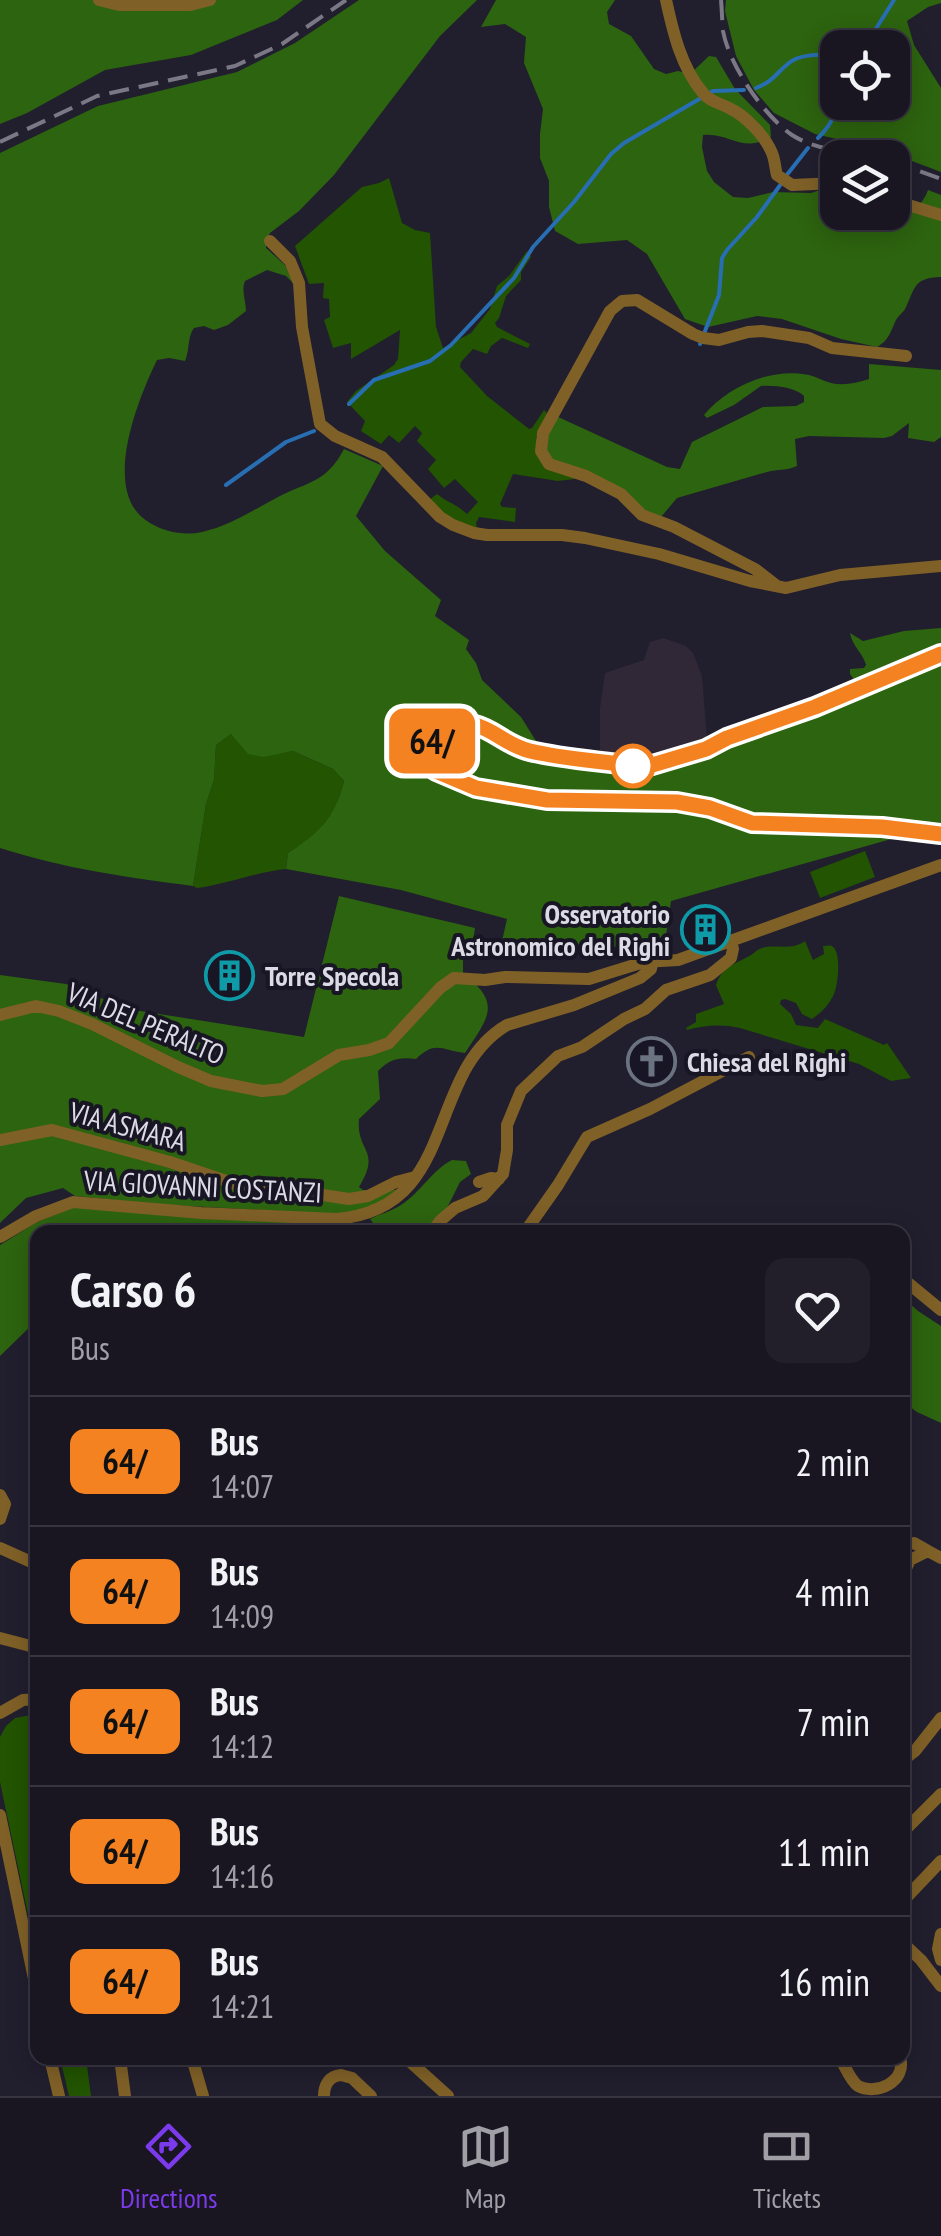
<!DOCTYPE html>
<style>
:root{--surface:#191622;--page:#221f2a;--text:#f1f3f6;--muted:#9f9fa5;--line:#373540;--accent:#7c3aed}
body{margin:0;font-family:"PT Sans Narrow",sans-serif;background:var(--page);color:var(--text);height:100vh;display:flex;flex-direction:column;font-size:38px;white-space:nowrap}
*{box-sizing:border-box;margin:0}
p{font-size:32px;color:var(--muted)}
.icon{flex:none;width:55px;height:55px;fill:none;stroke:currentColor;stroke-width:2;stroke-linecap:round;stroke-linejoin:round}
.map{position:relative;flex:1;overflow:hidden}
.panel{position:absolute;left:30px;top:1225px;width:880px;height:840px;display:flex;flex-direction:column;background:var(--surface);border-radius:20px;box-shadow:0 5px 25px #0003,0 0 0 2px var(--line)}
.panel>*{flex:none}
.badge{padding:0 20px;border-radius:15px;font-size:35px;line-height:65px}
.fabs{position:absolute;left:820px;top:30px;display:grid;gap:20px}
.fabs a{display:grid;place-items:center;width:90px;height:90px;border-radius:20px;background:var(--surface);box-shadow:0 5px 25px #0003,0 0 0 2px var(--line);font-size:50px}
.map>.badge{position:absolute;translate:-50% -50%;box-shadow:0 0 0 5px #fff}
.round{display:grid;place-items:center;flex:none;width:105px;height:105px;border-radius:20px;background:var(--page)}
.overview{display:flex;align-items:center;justify-content:space-between;height:170px;padding:0 40px}
h1{font-size:48px;font-weight:700;line-height:75px}
ul{padding:0;list-style:none}
li{display:flex;align-items:center;gap:30px;height:130px;padding:0 40px;border-top:2px solid var(--line)}
li div{flex:1}
li b{display:block;font-size:38px}
li em{font-style:normal}
li .badge{min-width:110px;font-weight:700;text-align:center}
.tabs{display:flex;justify-content:space-around;align-items:center;height:140px;border-top:2px solid var(--line);background:var(--surface);font-size:28px;color:var(--muted)}
.tabs a{display:grid;justify-items:center;gap:5px}
.tabs .active{color:var(--accent)}
.map>svg:first-child{display:block}
.industrial{fill:#302837}
.green{fill:#225401}
.forest{fill:#2d640f;fill-rule:evenodd}
.lines{fill:none;stroke-linecap:round;stroke-linejoin:round}
.stream{stroke:#286eb2;stroke-width:4}
.street{stroke:#7f6027;stroke-width:12}
.rail{stroke:#7b7886;stroke-width:4;stroke-dasharray:20 10;stroke-linecap:butt}
.line-casing{stroke:#fff;stroke-width:22}
.line{stroke:#f58220;stroke-width:15}
.stop-dot{fill:#fff;stroke:#f58220;stroke-width:5}
.labels{text-anchor:middle;dominant-baseline:central;stroke-width:8;stroke-linejoin:round;paint-order:stroke}
.poi-label{font-size:28px;font-weight:bold;fill:#dcdae5;stroke:#181524;text-anchor:start}
.street-label{font-size:28px;fill:#dcdae5;stroke:#181524}
</style>
<div class="map">
<svg width="941" height="2096" viewBox="0 0 941 2096">
<rect width="100%" height="100%" fill="#211e2e"/>
<path class="industrial" d="M 663,638 L 686,646 L 693,653 L 702,676 L 707,740 L 692,748 L 661,755 L 630,756 L 600,752 L 600,708 L 605,673 L 644,660 L 650,642 Z"/>
<path class="green" d="M 389,178 L 402,223 L 415,230 L 430,233 L 436,327 L 443,348 L 471,333 L 490,309 L 497,286 L 509,276 L 527,251 L 531,257 L 521,272 L 521,280 L 506,296 L 499,318 L 495,323 L 497,327 L 530,344 L 528,348 L 502,338 L 491,346 L 487,354 L 473,349 L 461,362 L 460,367 L 487,396 L 529,429 L 532,428 L 544,410 L 547,413 L 536,437 L 536,451 L 583,478 L 558,481 L 513,474 L 500,504 L 502,507 L 516,508 L 515,522 L 479,517 L 476,523 L 477,529 L 444,516 L 429,500 L 437,494 C 448,503 455,503 467,514 L 478,502 L 455,479 L 444,488 L 428,469 L 436,460 L 417,441 L 422,433 L 415,426 L 399,443 L 389,435 L 381,444 L 361,431 L 365,421 L 347,402 L 356,391 L 394,365 L 398,359 L 400,330 L 351,359 L 351,343 L 333,348 L 324,320 L 330,317 L 329,299 L 323,298 L 324,283 L 309,284 L 295,246 L 362,187 L 379,183 Z
M 231,734 L 263,756 L 293,751 L 333,769 L 344,781 C 334,819 320,833 288,853 L 286,869 C 256,872 227,884 197,888 L 193,886 L 206,804 L 214,780 L 216,745 Z
M 865,851 L 875,877 L 820,898 L 810,872 Z
M 805,941 L 813,960 L 824,954 L 823,946 C 826,946 829,945 832,946 C 842,952 838,985 834,994 C 829,1005 822,1012 812,1019 L 802,1014 L 796,1003 L 785,999 L 781,1000 L 780,1004 L 791,1014 L 796,1025 L 818,1028 L 825,1019 L 884,1045 L 887,1043 L 911,1078 L 891,1081 L 859,1064 L 740,1028 C 721,1024 705,1025 687,1030 L 686,1028 L 696,1022 L 696,1014 L 724,1004 L 716,985 C 722,966 736,964 751,955 C 758,950 757,949 766,947 C 780,945 792,950 805,941 Z
M 31,1715 L 37,1716 L 37,1957 L 0,1782 L 0,1737 L 6,1726 L 15,1718 Z
M 60,2058 L 86,2058 L 91,2096 L 69,2096 Z"/>
<path class="forest" d="M 0,0 L 303,0 L 277,20 L 191,55 L 105,70 L 27,113 L 0,124 Z
M 359,0 L 477,0 L 440,36 L 334,175 L 299,211 L 270,233 L 267,239 L 266,248 L 285,265 L 294,284 L 286,276 L 267,270 L 245,281 C 241,290 246,301 246,311 L 228,325 L 214,330 L 204,326 L 194,328 C 187,337 190,350 185,361 L 169,358 L 157,360 C 138,399 99,494 150,523 C 165,532 184,536 202,532 C 230,526 253,510 278,497 C 309,481 326,483 344,449 L 383,466 L 356,516 L 385,551 L 441,600 L 435,616 L 469,640 L 466,649 L 476,663 L 482,680 L 521,717 L 546,757 L 636,770 L 705,754 L 837,707 L 941,657 L 941,825 L 671,901 L 666,936 L 624,946 L 577,949 L 502,941 L 507,919 L 401,890 L 286,869 L 288,853 C 320,832 334,819 344,781 L 333,769 L 293,751 L 263,757 L 248,754 L 231,734 L 216,745 L 214,780 L 206,804 L 193,886 C 125,877 66,869 0,848 L 0,153 L 98,106 L 237,72 L 295,43 Z
M 496,0 L 615,0 L 607,12 L 609,24 L 631,36 L 654,69 L 666,74 L 678,71 L 690,74 L 709,56 L 716,57 L 735,89 L 770,125 L 771,137 C 743,154 729,132 703,135 L 702,147 L 707,171 L 714,182 L 733,197 L 748,198 L 773,192 L 811,193 L 823,189 L 837,192 L 838,212 L 892,212 L 893,209 C 910,214 922,207 928,190 L 941,195 L 941,277 C 914,278 916,286 906,307 C 904,312 899,315 896,320 C 890,333 889,340 877,347 L 841,339 L 782,319 L 757,316 L 708,327 L 685,319 L 647,254 L 627,240 L 578,244 L 555,231 L 549,207 L 549,181 L 540,158 L 540,134 L 543,109 L 524,63 L 526,37 L 505,24 L 481,27 Z
M 726,0 L 941,0 L 941,3 L 928,7 L 907,21 L 914,45 L 941,88 L 941,172 L 880,149 L 815,134 L 774,113 L 754,90 L 736,56 L 725,11 ZM 838,48 L 892,48 L 892,102 L 838,102 Z
M 869,364 L 941,370 L 941,437 L 934,442 L 908,438 L 909,423 L 892,436 L 884,438 L 809,436 L 795,439 L 797,466 C 786,471 778,469 767,472 L 677,498 L 661,517 L 647,513 L 552,461 L 545,453 L 545,435 L 556,416 L 667,467 L 680,469 L 692,442 L 763,407 L 796,406 L 804,402 L 804,396 C 795,387 774,385 761,386 L 734,405 L 707,418 L 704,415 C 728,386 772,367 809,375 C 817,377 823,381 831,383 C 843,386 857,383 869,379 Z
M 941,628 L 941,646 L 854,680 L 850,674 L 850,669 L 864,668 L 866,665 C 863,653 852,646 850,633 L 863,641 L 904,631 Z
M 339,896 L 475,928 L 471,953 L 463,953 L 463,974 C 503,1003 488,1018 465,1053 C 441,1050 435,1040 416,1059 C 399,1057 390,1059 378,1071 L 380,1099 L 359,1119 C 356,1153 382,1149 359,1187 L 363,1190 L 400,1190 L 382,1203 L 352,1215 L 153,1204 L 75,1196 L 63,1188 L 26,1198 L 0,1223 L 0,975 L 66,984 L 128,1009 L 304,1037 Z
M 452,1160 L 466,1161 L 471,1174 L 460,1182 L 448,1206 L 426,1232 L 380,1232 L 370,1219 C 380,1214 392,1211 401,1205 C 421,1192 432,1170 452,1160 Z
M 75,1207 L 336,1225 L 337,1232 L 38,1232 L 37,1320 L 0,1356 L 0,1245 L 39,1221 Z
M 902,1297 L 918,1311 L 941,1326 L 941,1423 L 917,1412 L 906,1404 L 902,1386 L 903,1366 L 906,1358 L 903,1344 Z"/>
<g class="lines">
<path class="stream" d="M 860,48 L 867,43 L 894,0
M 756,88 C 774,81 776,73 789,63 C 801,53 822,55 838,55
M 818,138 C 853,103 822,94 838,64
M 786,176 L 808,148
M 700,344 L 719,295 L 722,258 L 727,250 L 757,217 L 781,184
M 349,404 L 374,380 L 430,361 L 451,345 L 514,278 L 533,247 L 574,202 L 611,154 L 624,143 L 713,91 L 744,90
M 226,485 L 286,442 L 314,431"/>
<path class="street" d="M 99,0 L 119,5 L 190,5 L 210,0
M 666,0 C 673,32 681,67 703,93 C 710,102 720,103 729,108 C 746,116 765,136 772,153 C 775,160 775,168 777,175 L 792,185 L 838,183
M 892,200 L 941,215
M 270,241 L 290,261 L 299,283 L 302,327 L 320,424 L 335,436 L 382,457 L 440,517 L 453,525 L 474,533 L 487,535 L 562,535 L 585,538 L 659,554 L 750,581 L 786,588 L 840,575 L 941,566
M 777,586 L 755,569 L 674,527 L 642,515 L 621,494 L 586,476 L 549,464 L 541,451 L 543,433 L 610,311 L 622,301 L 637,300 L 693,334 L 703,338 L 719,340 L 748,332 L 762,331 L 809,338 L 832,348 L 906,356
M 941,654 L 815,707 L 727,738 L 707,749 L 649,766 L 634,767 C 600,761 564,759 530,751 C 493,742 486,713 440,728 L 429,748 L 432,763 L 436,771 L 476,788 L 547,800 L 677,802 L 709,808 L 752,823 L 882,827 L 941,834
M 0,1015 L 36,1006 L 59,1011 L 92,1024 L 178,1067 L 211,1081 L 262,1091 L 283,1089 L 339,1055 L 369,1050 L 389,1043 L 440,988 L 454,978 L 485,980 L 505,977 L 589,979 L 644,962 L 678,960 L 941,865
M 0,1140 L 52,1130 L 170,1162 L 238,1185 L 264,1186 L 349,1199 L 368,1196 L 396,1182 L 415,1177
M 479,1182 L 491,1178 L 499,1179
M 432,1232 L 440,1221 L 455,1208 L 483,1196 L 503,1174 L 507,1150 L 507,1125 L 521,1091 L 558,1056 L 582,1047 L 624,1019 L 645,1009 L 666,990 L 710,975 L 731,958 L 733,949 L 731,942
M 525,1232 L 558,1185 L 587,1137 L 650,1109 L 749,1057
M 0,1237 L 36,1216 L 73,1202 L 201,1213 L 336,1219 C 460,1209 424,1074 507,1025 L 574,1005 L 640,978 L 651,969 L 652,963
M 902,1278 L 941,1310
M 0,1495 L 5,1504 L 0,1519
M 902,1546 L 914,1543 L 928,1551
M 0,1548 L 38,1565
M 902,1577 L 910,1560 L 928,1551 L 941,1558
M 0,1638 L 38,1648
M 0,1713 L 23,1700 L 38,1699
M 902,1761 L 915,1751 L 941,1718
M 0,1815 L 38,1998
M 902,1833 L 941,1794
M 902,1902 L 941,1861
M 941,1934 L 938,1949 L 941,1960
M 902,1942 L 921,1960 L 941,1986
M 50,2058 L 59,2096
M 120,2058 L 125,2096
M 192,2058 L 203,2096
M 406,2058 L 448,2096
M 840,2058 C 845,2066 850,2080 858,2086 C 877,2096 907,2081 900,2058
M 324,2096 C 324,2085 329,2076 341,2075 L 352,2078 L 371,2096"/>
<path class="rail" d="M 721,0 C 722,10 722,21 723,31 C 729,65 764,116 792,135 C 815,150 849,152 875,158
M 0,142 L 97,96 L 235,66 L 282,44 L 346,0
M 892,161 L 941,179"/>
</g>
<g class="lines">
<defs>
<path id="line" d="M 941,654 L 815,707 L 727,738 L 706,749 L 649,766 L 634,766 C 600,761 564,759 530,751 C 494,742 486,713 440,728 L 429,748 L 432,763 L 436,771 L 476,788 L 547,800 L 677,802 L 710,808 L 752,823 L 882,827 L 941,834"/>
</defs>
<use href="#line" class="line-casing"/>
<use href="#line" class="line"/>
</g>
<defs>
<symbol id="building-ring" viewBox="-11 -11 22 22"><circle r="9.5" fill="#181524" stroke="#0f9aa8" stroke-width="1.5"/><path d="M-4-6H4V6H1V3H-1V6H-4ZM-2.5-4.3h1.7v1.8h-1.7ZM.8-4.3h1.7v1.8H.8ZM-2.5-1h1.7V.8h-1.7ZM.8-1h1.7V.8H.8Z" fill="#0f9aa8"/></symbol>
<symbol id="church-ring" viewBox="-11 -11 22 22"><circle r="9.5" fill="#181524" stroke="#6b7280" stroke-width="1.5"/><path d="M-1.2-6h2.4v3.5h3.3v2.4h-3.3V6h-2.4V-.1h-3.3v-2.4h3.3Z" fill="#6b7280"/></symbol>
</defs>
<g fill-rule="evenodd">
<use href="#building-ring" x="678" y="902" width="55" height="55"/>
<use href="#building-ring" x="202" y="948" width="55" height="55"/>
<use href="#church-ring" x="624" y="1034" width="55" height="55"/>
</g>
<circle class="stop-dot" cx="633" cy="766" r="20"/>
<g class="labels">
<g class="poi-label">
<text x="670" y="913" text-anchor="end">Osservatorio<tspan x="670" dy="32">Astronomico del Righi</tspan></text>
<text x="265" y="975">Torre Specola</text>
<text x="687" y="1061">Chiesa del Righi</text>
</g>
<g class="street-label">
<text transform="translate(146 1023) rotate(23)">VIA DEL PERALTO</text>
<text transform="translate(128 1126) rotate(15)">VIA ASMARA</text>
<text transform="translate(203 1186) rotate(3)">VIA GIOVANNI COSTANZI</text>
</g>
</g>
</svg>
<div class="fabs">
<a><svg class="icon" aria-label="locate" viewBox="0 0 24 24"><circle cx="12" cy="12" r="6"/><path d="M12 2v4M12 18v4M2 12h4M18 12h4"/></svg></a>
<a><svg class="icon" aria-label="layers" viewBox="0 0 24 24"><path d="M12 4l9 5-9 5-9-5zM3 14l9 5 9-5"/></svg></a>
</div>
<b class="badge" style="left:432px;top:741px;background:#f58220;color:#111">64/</b>
<section class="panel">
<div class="overview"><div><h1>Carso 6</h1><p>Bus</p></div><a class="round"><svg class="icon" aria-label="heart" viewBox="0 0 24 24"><path d="M12 20l-8-8c-3-5 5-10 8-4 3-6 11-1 8 4z"/></svg></a></div>
<ul>
<li><span class="badge" style="background:#f58220;color:#111">64/</span><div><b>Bus</b><p>14:07</p></div><em>2 min</em></li>
<li><span class="badge" style="background:#f58220;color:#111">64/</span><div><b>Bus</b><p>14:09</p></div><em>4 min</em></li>
<li><span class="badge" style="background:#f58220;color:#111">64/</span><div><b>Bus</b><p>14:12</p></div><em>7 min</em></li>
<li><span class="badge" style="background:#f58220;color:#111">64/</span><div><b>Bus</b><p>14:16</p></div><em>11 min</em></li>
<li><span class="badge" style="background:#f58220;color:#111">64/</span><div><b>Bus</b><p>14:21</p></div><em>16 min</em></li>
</ul>
</section>
</div>
<nav class="tabs">
<a class="active"><svg class="icon" aria-label="directions" viewBox="0 0 24 24"><path d="M12 3l9 9-9 9-9-9zM9 14v-3h6M13 9l2 2-2 2"/></svg>Directions</a>
<a><svg class="icon" aria-label="map" viewBox="0 0 24 24"><path d="M3 6l6-2 6 2 6-2v14l-6 2-6-2-6 2zM9 4v14M15 6v14"/></svg>Map</a>
<a><svg class="icon" aria-label="tickets" viewBox="0 0 24 24"><path d="M3 7h18v10H3zM15 7v10"/></svg>Tickets</a>
</nav>
